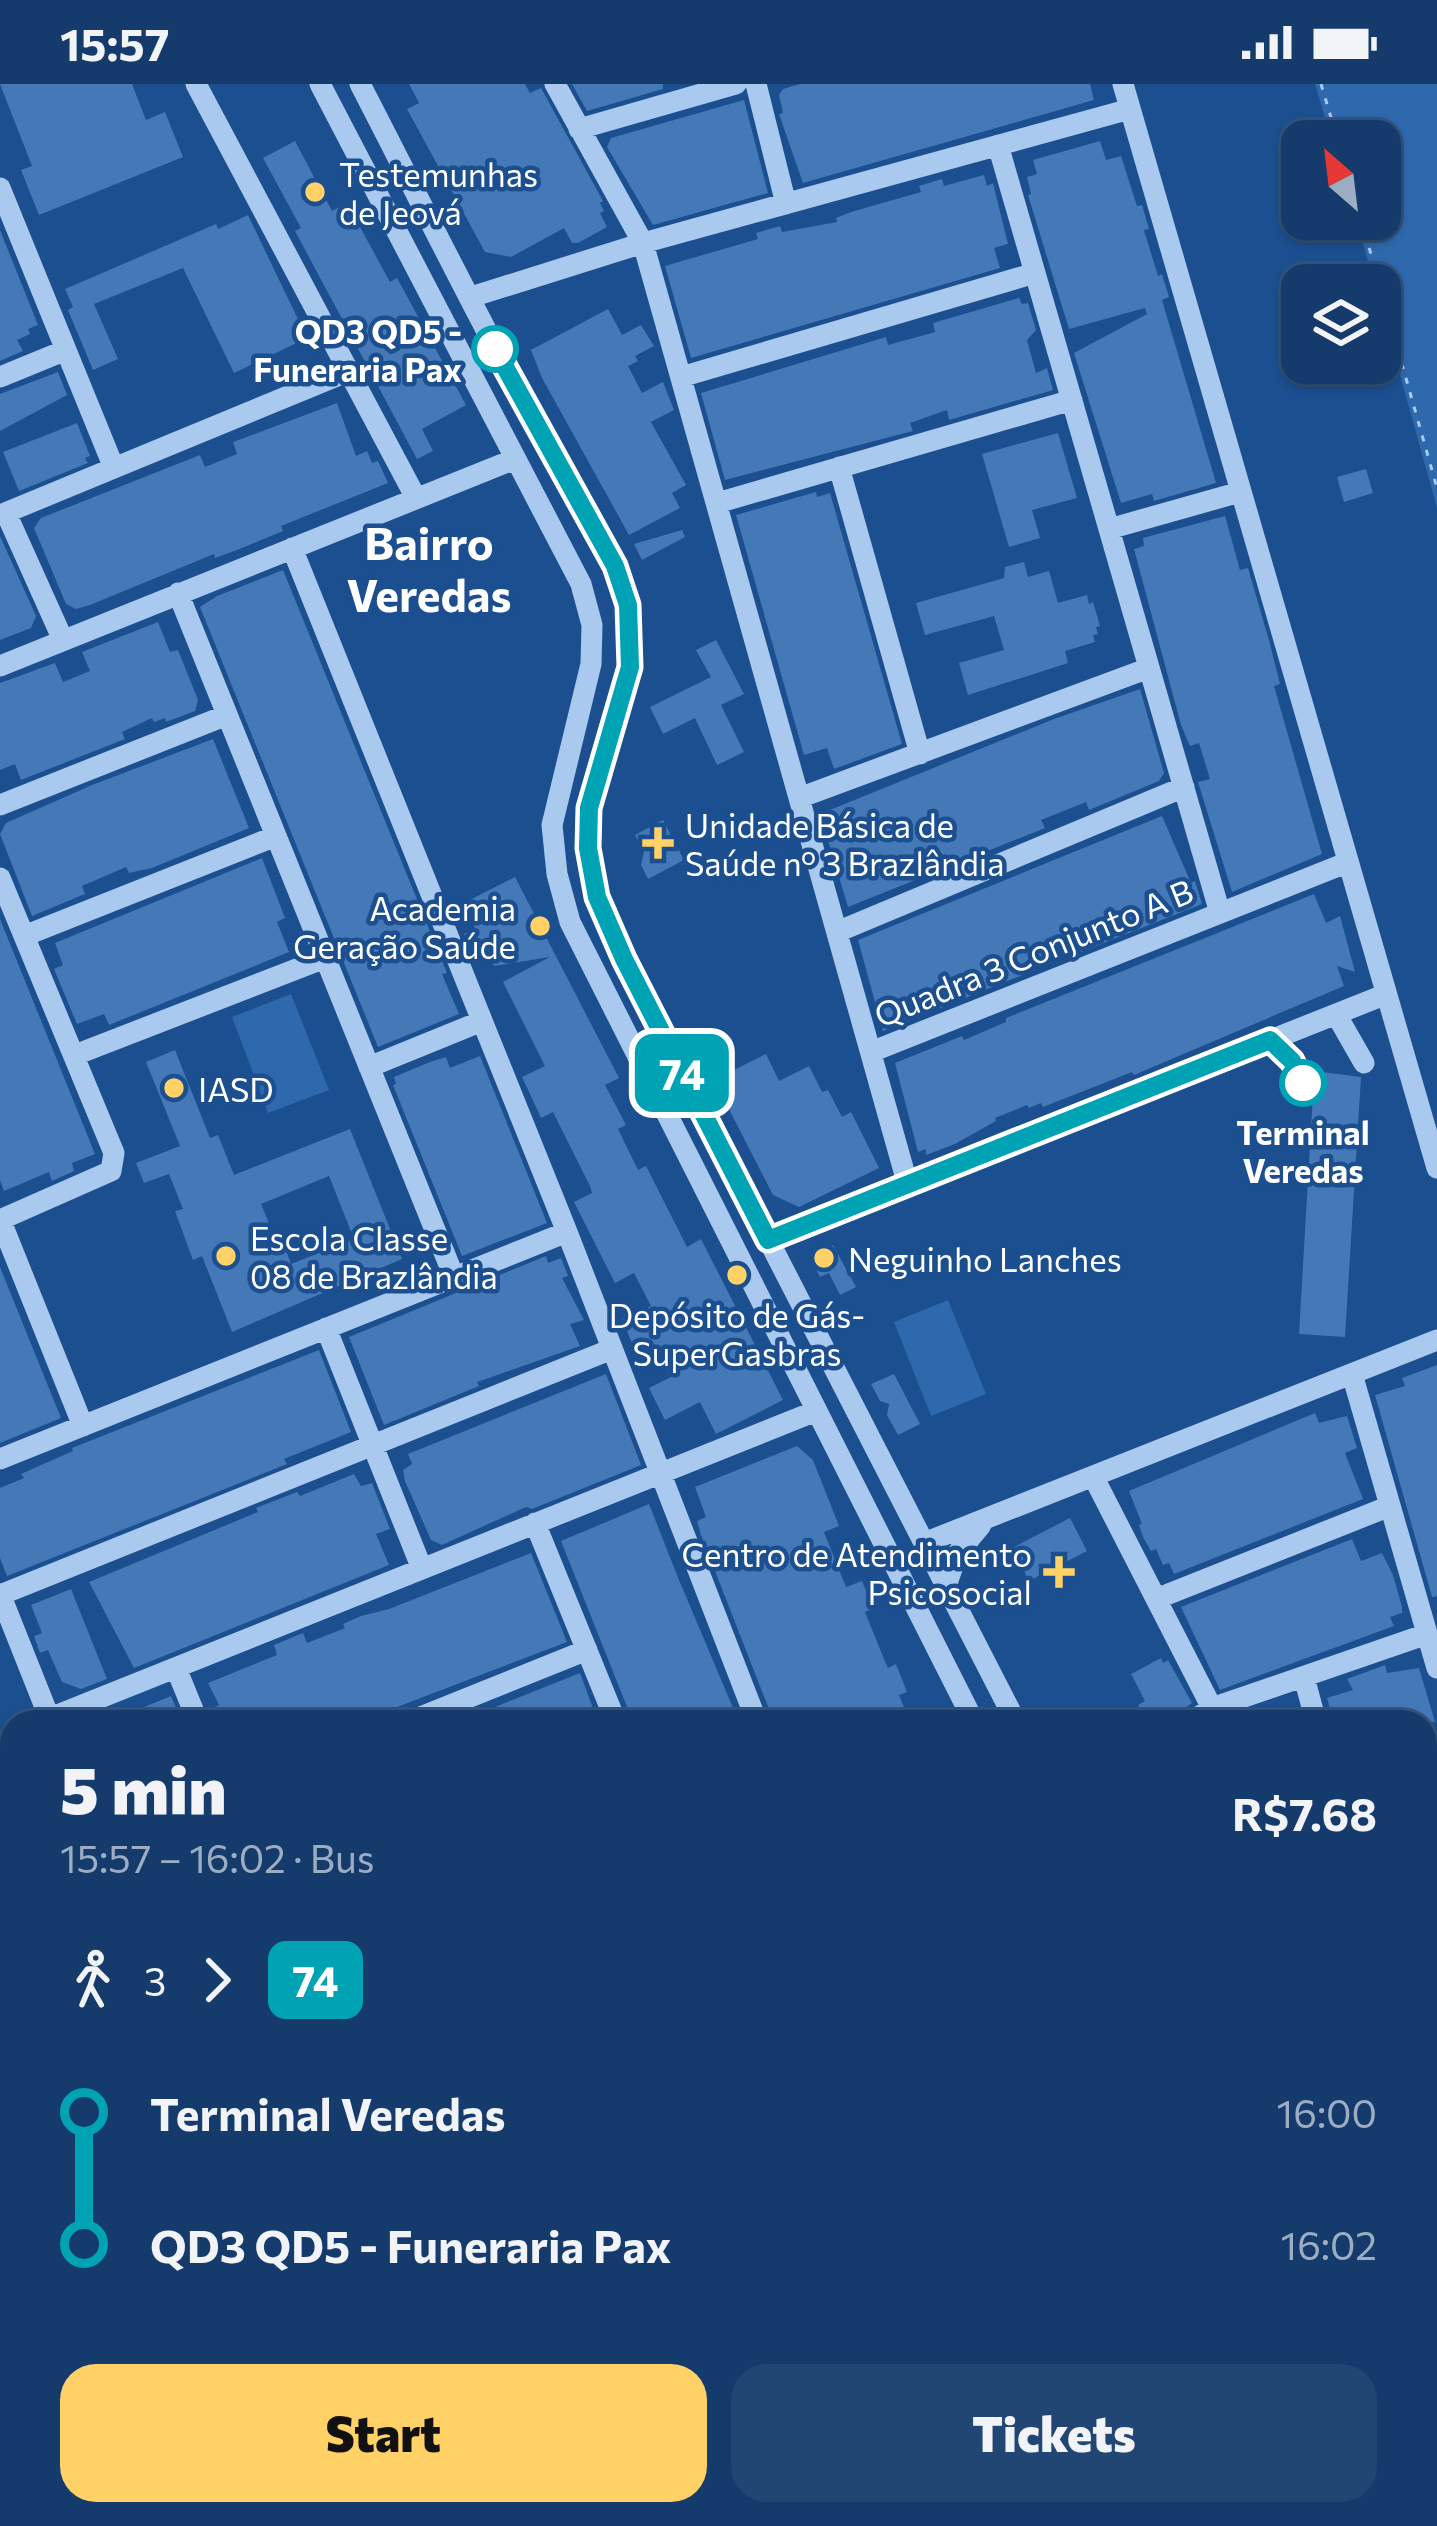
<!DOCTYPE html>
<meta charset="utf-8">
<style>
:root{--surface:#143b6b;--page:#214673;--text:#f1f3f6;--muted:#9dadc1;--line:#33557e;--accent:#ffd166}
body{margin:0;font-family:Commissioner,sans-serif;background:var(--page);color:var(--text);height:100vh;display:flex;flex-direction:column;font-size:45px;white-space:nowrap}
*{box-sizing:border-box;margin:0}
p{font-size:39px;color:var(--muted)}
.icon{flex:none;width:66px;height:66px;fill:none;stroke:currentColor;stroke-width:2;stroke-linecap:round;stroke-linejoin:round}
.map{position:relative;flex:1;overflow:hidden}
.details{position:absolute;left:0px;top:1626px;width:1437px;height:816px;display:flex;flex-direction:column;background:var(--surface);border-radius:36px 36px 0 0;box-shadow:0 3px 9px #0004,0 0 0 3px var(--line)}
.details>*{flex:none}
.badge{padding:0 24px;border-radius:18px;font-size:42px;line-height:78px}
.needle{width:78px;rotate:332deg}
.controls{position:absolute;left:1281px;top:36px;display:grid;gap:24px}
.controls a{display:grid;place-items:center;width:120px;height:120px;border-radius:24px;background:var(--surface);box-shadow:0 3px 9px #0004,0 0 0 3px var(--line);font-size:60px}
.map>.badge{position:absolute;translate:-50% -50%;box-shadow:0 0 0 6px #fff}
.legs{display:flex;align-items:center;gap:18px;height:132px;padding:0 60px;font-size:39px}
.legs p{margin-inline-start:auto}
.overview{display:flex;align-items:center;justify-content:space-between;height:204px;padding:0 60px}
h1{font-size:66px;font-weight:800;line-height:90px}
.action{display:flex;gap:24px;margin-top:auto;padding:24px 60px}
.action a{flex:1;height:138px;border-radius:36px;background:var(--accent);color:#111;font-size:48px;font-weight:800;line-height:138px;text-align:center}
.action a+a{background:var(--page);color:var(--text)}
ul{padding:0 60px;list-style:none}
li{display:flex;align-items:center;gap:42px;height:132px;font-size:45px}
li i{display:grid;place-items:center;width:18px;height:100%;margin:0 15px;background:currentColor}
li i::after{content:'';width:30px;height:30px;margin:-15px;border:9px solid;border-radius:50%;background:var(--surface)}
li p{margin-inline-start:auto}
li:first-child i{background:linear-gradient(#0000 50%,currentColor 0)}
li:last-child i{background:linear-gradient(currentColor 50%,#0000 0)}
.status{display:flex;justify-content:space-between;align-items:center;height:84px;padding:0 60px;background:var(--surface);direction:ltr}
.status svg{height:33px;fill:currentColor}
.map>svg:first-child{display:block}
.green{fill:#2e69ad}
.building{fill:#4478b7;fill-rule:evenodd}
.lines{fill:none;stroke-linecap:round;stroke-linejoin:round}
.path{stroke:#a9c9ee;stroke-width:3;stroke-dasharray:6 9;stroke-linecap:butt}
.minor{stroke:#a9c9ee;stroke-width:21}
.highway{stroke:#fff;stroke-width:30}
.line-1-casing{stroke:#fff;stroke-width:27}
.line-1{stroke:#00a3b4;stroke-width:18}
.poi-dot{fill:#ffd166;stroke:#1b4f8f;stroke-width:4.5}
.stop-1-dot{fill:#fff;stroke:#00a3b4;stroke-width:6}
.labels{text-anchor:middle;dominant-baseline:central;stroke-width:9;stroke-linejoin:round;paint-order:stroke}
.poi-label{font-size:33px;fill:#fff;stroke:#1b4f8f;text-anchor:start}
.stop-label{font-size:33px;font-weight:bold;fill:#fff;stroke:#1b4f8f;text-anchor:end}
.street-label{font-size:33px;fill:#fff;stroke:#1b4f8f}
.district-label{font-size:45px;font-weight:bold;fill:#fff;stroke:#1b4f8f}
</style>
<div class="status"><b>15:57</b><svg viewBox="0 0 49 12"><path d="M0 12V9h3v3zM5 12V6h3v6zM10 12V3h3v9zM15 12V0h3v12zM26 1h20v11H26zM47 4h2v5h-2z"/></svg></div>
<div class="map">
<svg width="1437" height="2442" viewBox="0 0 1437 2442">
<rect width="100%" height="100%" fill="#1b4f8f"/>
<path class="green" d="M 1315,0 L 1437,0 L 1437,424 L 1380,219 L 1380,201 L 1375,201 L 1356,135 L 1380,135 L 1380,57 L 1332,57 Z
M 291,910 L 329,1006 L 268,1029 L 232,933 Z
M 948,1216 L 986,1310 L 931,1332 L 894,1238 Z"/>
<path class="building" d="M 0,0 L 132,0 L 146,36 L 165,28 L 183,73 L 39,131 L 21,86 L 32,82 Z
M 409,0 L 525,0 L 530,9 L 541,4 L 603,117 L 600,119 L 604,127 L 600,129 L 607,143 L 578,159 L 572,159 L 564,144 L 511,173 L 485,168 L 407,25 L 419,19 Z
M 572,0 L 663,0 L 663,5 L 587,27 Z
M 800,0 L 1090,0 L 1094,16 L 803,99 L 779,30 L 783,29 L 779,11 L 783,5 Z
M 744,16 L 768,109 L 653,141 L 607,63 L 611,54 Z
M 295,57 L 332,127 L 347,119 L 390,198 L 397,194 L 466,321 L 422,345 L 433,367 L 417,375 L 295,147 L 301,144 L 263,74 Z
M 1100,57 L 1106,76 L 1121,72 L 1137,122 L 1142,121 L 1149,145 L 1144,146 L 1158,192 L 1162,190 L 1169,213 L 1162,216 L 1216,399 L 1154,417 L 1152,410 L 1121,419 L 1074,269 L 1147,230 L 1145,224 L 1069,245 L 1028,111 L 1031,110 L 1027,93 L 1037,90 L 1033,76 Z
M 984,91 L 987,102 L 993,99 L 1008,160 L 994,164 L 1000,184 L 691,274 L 665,182 L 758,155 L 756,149 L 780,142 L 782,148 L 837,138 L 836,134 L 851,128 L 921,108 L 919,102 L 942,95 L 944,102 Z
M 248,131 L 307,254 L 234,289 L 183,184 L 94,220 L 118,275 L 93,286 L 68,226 L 73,223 L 65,205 L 216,140 L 218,145 Z
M 0,146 L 38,241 L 28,245 L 30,250 L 17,256 L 23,267 L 0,277 Z
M 1019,214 L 1022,220 L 1028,219 L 1036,246 L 1027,256 L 1036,289 L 1047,284 L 1053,306 L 949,336 L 947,326 L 910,339 L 913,347 L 725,396 L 701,309 L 886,253 L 888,261 L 935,248 L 933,239 Z
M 608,225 L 622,251 L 641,241 L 654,262 L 635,272 L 638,277 L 628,282 L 642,309 L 663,298 L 674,326 L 651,338 L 686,401 L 672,409 L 680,424 L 629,451 L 542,294 L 531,266 Z
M 58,288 L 67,311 L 0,347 L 0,310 Z
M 337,319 L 356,372 L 367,367 L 372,379 L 378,377 L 388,399 L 281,442 L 283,447 L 237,466 L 215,474 L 214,470 L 90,521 L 76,525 L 66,520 L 34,444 L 41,434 L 200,371 L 205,383 L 237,370 L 233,358 Z
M 77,339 L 90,372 L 85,374 L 88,379 L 19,407 L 3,368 Z
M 1058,349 L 1077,414 L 1032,426 L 1040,454 L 1009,463 L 982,370 Z
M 1366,385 L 1373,409 L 1344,418 L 1337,393 Z
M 816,408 L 817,413 L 830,409 L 902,660 L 834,685 L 827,664 L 804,671 L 736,431 Z
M 1225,432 L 1240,486 L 1248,484 L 1270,560 L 1280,600 L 1274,602 L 1322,770 L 1232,808 L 1198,698 L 1210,695 L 1199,659 L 1190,662 L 1181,641 L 1134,465 L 1144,462 L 1143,454 Z
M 682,446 L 685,453 L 642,476 L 634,460 Z
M 0,452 L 36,532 L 31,544 L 0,556 Z
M 1024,478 L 1028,493 L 1049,487 L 1058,519 L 1087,511 L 1089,520 L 1093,518 L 1100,542 L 1096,543 L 1098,550 L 1093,551 L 1095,558 L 1065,567 L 1068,579 L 968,611 L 959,579 L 1004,566 L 994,532 L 925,551 L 916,519 L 1004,494 L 1005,483 Z
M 283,486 L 447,889 L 442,890 L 459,930 L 378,963 L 200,523 L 217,512 Z
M 158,538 L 170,568 L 178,566 L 198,616 L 195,627 L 166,638 L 165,634 L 154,638 L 152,634 L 122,648 L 125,655 L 21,696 L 15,680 L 0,686 L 0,599 L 55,579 L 63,598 L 90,587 L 82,568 Z
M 716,556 L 744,610 L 721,621 L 744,668 L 717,681 L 695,634 L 663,650 L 650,623 L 711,593 L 696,566 Z
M 1140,605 L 1164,689 L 1159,697 L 1089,726 L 1086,718 L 1041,736 L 1045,744 L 848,823 L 820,730 L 1054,635 Z
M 213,655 L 249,744 L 152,784 L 129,789 L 126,783 L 82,802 L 85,810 L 32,832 L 0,750 L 6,739 L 92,701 Z
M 1162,732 L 1191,799 L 1195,797 L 1202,820 L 1081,868 L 1079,859 L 1033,877 L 1035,886 L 883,947 L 858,856 Z
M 663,736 L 684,776 L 648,795 L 641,781 L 644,768 L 635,751 Z
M 262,774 L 285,834 L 277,838 L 289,868 L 109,941 L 104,930 L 77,940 L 54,885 L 63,881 L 55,859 Z
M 515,793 L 619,994 L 605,1001 L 626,1041 L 618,1045 L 638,1086 L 646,1082 L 687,1163 L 701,1155 L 783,1316 L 716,1350 L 700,1318 L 665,1336 L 649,1304 L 671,1293 L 655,1260 L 636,1269 L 622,1235 L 651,1222 L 634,1189 L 615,1199 L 574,1118 L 592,1109 L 590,1102 L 553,1028 L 541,1034 L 522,993 L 545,982 L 503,898 L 550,873 L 494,882 L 483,861 L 472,866 L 464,850 L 475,844 L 462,820 Z
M 1314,810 L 1326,839 L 1340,832 L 1355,888 L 1337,882 L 1344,902 L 1134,991 L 1132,988 L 1043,1023 L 1041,1019 L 1029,1024 L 1027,1021 L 995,1034 L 996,1037 L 955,1060 L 926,1071 L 926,1065 L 918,1068 L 895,979 L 962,952 L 964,956 L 1006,938 L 1006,934 Z
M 0,835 L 95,1070 L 72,1079 L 74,1087 L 52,1097 L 49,1088 L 4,1107 L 0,1096 Z
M 175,966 L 210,1054 L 218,1051 L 234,1091 L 350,1045 L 402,1175 L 232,1248 L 202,1172 L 193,1176 L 175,1127 L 183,1125 L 169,1090 L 144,1099 L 136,1079 L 180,1062 L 146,978 ZM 329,1092 L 354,1155 L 291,1180 L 284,1161 L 279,1163 L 261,1120 Z
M 766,970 L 779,997 L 809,982 L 822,1008 L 828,1006 L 842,1033 L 851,1028 L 879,1084 L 799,1123 L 773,1111 L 714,996 Z
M 480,972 L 547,1139 L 462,1172 L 393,1001 L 396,1000 L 394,993 L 430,978 L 446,973 L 450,984 Z
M 1314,987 L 1361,993 L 1345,1253 L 1299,1250 L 1313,1010 L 1318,999 Z
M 833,1161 L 856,1203 L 840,1211 L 829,1189 L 820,1193 L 810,1173 Z
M 546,1172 L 548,1179 L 561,1174 L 568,1192 L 562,1194 L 584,1236 L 570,1240 L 580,1262 L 477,1298 L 479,1302 L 384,1341 L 349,1253 Z
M 0,1183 L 61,1334 L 0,1359 Z
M 319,1266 L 351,1348 L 284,1375 L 287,1380 L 7,1492 L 0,1474 L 0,1404 L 24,1394 L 21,1390 L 73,1367 L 72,1364 Z
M 1437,1281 L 1437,1512 L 1432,1513 L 1375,1311 L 1405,1302 L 1402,1294 Z
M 606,1290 L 641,1381 L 532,1425 L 526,1423 L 442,1461 L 431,1456 L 405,1397 L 403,1386 L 412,1380 L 408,1370 Z
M 894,1290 L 920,1340 L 898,1351 L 887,1331 L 889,1320 L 880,1317 L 871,1300 Z
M 1315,1329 L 1319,1339 L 1347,1332 L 1357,1364 L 1345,1369 L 1363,1415 L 1174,1490 L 1169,1479 L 1163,1481 L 1156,1465 L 1151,1467 L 1143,1453 L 1139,1441 L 1142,1440 L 1129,1407 Z
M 797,1362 L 813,1376 L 839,1442 L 824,1448 L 846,1503 L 862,1497 L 873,1524 L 865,1528 L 884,1575 L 888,1584 L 896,1580 L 907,1608 L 899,1611 L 910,1638 L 774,1638 L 701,1451 L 697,1437 L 706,1433 L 695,1403 Z
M 354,1390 L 361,1402 L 372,1399 L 390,1445 L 376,1450 L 389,1481 L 134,1584 L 89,1498 L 258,1428 L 256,1424 L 297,1408 L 300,1412 Z
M 649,1420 L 679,1496 L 739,1638 L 633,1638 L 561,1457 Z
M 1070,1434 L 1087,1467 L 1029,1497 L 1012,1464 Z
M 1352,1455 L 1361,1477 L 1382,1469 L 1393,1491 L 1402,1523 L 1402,1529 L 1390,1533 L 1394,1542 L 1220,1606 L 1181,1523 Z
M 531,1469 L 567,1558 L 392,1625 L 393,1638 L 383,1638 L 381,1634 L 370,1638 L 218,1638 L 212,1624 L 219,1621 L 208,1599 L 277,1571 L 274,1561 L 303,1549 L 307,1559 L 345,1544 L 343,1540 L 361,1532 L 389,1525 Z
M 71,1505 L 107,1595 L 81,1605 L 62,1598 L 48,1566 L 40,1569 L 34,1552 L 42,1549 L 31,1521 Z
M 1161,1574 L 1163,1579 L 1168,1576 L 1192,1619 L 1165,1638 L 1147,1638 L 1138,1621 L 1145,1617 L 1131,1590 Z
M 1385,1581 L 1387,1589 L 1419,1584 L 1435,1638 L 1334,1638 L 1327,1614 L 1353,1606 L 1347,1595 Z
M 580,1589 L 598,1638 L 460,1638 L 460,1637 Z
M 171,1612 L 182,1638 L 110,1638 L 110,1637 Z"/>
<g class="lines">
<path class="path" d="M 1321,0 L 1338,57
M 1361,135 L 1437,404
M 602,2442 L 632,2430
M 1370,2442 L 1371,2430
M 1409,2442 L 1409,2430"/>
<path class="minor" d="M 196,0 L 416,414
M 320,0 L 581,500 L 592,541 L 591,580 L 552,741 L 557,790 L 570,838 L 974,1638
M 360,0 C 415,106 467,213 524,317 C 553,370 617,466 628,521 C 641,595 598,656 589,726 C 582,780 603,827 624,875 L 1016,1638
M 555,0 L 643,159 L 907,1098
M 756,0 L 786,120
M 1123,0 L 1437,1084
M 579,45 L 736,0
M 998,61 L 1220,829
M 0,104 L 114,384
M 471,213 L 643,159 L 1130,25
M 0,293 L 66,266
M 681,293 L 1035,189
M 839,383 L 920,670
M 717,419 L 1072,316
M 6,429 L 63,556
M 0,431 L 349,287
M 1109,445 L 1240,408
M 292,464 L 567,1148 L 757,1638
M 178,509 L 454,1193
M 0,582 L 515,375
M 799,714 L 1149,584
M 0,721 L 227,631
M 0,794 L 114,1069 L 111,1087 L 0,1136
M 837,848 L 1184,703
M 24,852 L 276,752
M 1336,930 L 1364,979
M 1270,956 L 1292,977 L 1303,999
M 871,968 L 1346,779
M 75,971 L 325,874
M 369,983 L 482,937
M 0,1135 L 83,1342
M 768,1156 L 1384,911
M 326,1244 L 422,1485
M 1352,1290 L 1437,1584
M 0,1375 L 567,1148
M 1094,1394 L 1212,1624
M 535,1439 L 616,1638
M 924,1459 L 1437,1256
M 946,1502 L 957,1470 L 981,1441
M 0,1510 L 51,1638
M 0,1511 L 612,1265
M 1156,1515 L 1390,1422
M 176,1584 L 198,1638
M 1304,1593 L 1316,1638
M 50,1634 L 816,1327
M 408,1638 L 587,1566
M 1190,1638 L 1212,1624 L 1427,1550
M 1425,1788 L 1437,1785
M 1425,1924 L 1437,1921
M 1425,2059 L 1437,2056
M 1425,2135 L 1437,2159
M 1425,2194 L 1437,2190
M 1425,2331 L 1437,2335
M 1425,2365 L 1437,2369
M 373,2430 L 378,2442
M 436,2442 L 466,2430"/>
<path class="highway" d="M 0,2179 L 12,2209
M 0,2421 L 9,2442
M 102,2430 L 107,2442"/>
</g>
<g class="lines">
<defs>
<path id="line-1" d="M 495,265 L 615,482 L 628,521 L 630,583 L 589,724 L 588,764 L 597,813 L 624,875 L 768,1156 L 1270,956 L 1292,977 L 1303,999"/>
</defs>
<use href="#line-1" class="line-1-casing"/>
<use href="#line-1" class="line-1"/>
</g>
<g class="poi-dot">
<circle cx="315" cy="108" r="12"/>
<path d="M652 741h12v12h12v12h-12v12h-12v-12h-12v-12h12z"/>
<circle cx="540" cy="842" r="12"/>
<circle cx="174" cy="1004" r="12"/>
<circle cx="226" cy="1172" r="12"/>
<circle cx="824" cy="1174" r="12"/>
<circle cx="737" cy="1191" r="12"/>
<path d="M1053 1470h12v12h12v12h-12v12h-12v-12h-12v-12h12z"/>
</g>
<g class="stop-1-dot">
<circle cx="495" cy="265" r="21"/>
<circle cx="1303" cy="999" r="21"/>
</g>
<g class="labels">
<g class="poi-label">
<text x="339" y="89">Testemunhas<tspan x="339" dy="38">de Jeová</tspan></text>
<text x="685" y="740">Unidade Básica de<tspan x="685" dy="38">Saúde nº 3 Brazlândia</tspan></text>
<text x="516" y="823" text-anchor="end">Academia<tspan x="516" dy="38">Geração Saúde</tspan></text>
<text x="198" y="1004">IASD</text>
<text x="250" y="1153">Escola Classe<tspan x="250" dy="38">08 de Brazlândia</tspan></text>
<text x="848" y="1174">Neguinho Lanches</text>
<text x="737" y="1230" text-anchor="middle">Depósito de Gás-<tspan x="737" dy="38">SuperGasbras</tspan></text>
<text x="1032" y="1469" text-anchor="end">Centro de Atendimento<tspan x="1032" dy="38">Psicosocial</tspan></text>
</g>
<g class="stop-label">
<text x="462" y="246">QD3 QD5 -<tspan x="462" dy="38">Funeraria Pax</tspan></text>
<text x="1303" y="1047" text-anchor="middle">Terminal<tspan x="1303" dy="38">Veredas</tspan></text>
</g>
<g class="street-label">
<text transform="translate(1033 868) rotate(-22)">Quadra 3 Conjunto A B</text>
</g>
<g class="district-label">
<text x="429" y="457">Bairro<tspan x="429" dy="52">Veredas</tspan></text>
</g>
</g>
</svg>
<div class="controls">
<a><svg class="needle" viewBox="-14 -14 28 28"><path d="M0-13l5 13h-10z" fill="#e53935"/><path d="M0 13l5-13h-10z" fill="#9dadc1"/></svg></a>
<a><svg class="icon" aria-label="layers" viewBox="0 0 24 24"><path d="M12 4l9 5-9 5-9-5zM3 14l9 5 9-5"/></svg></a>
</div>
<b class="badge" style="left:682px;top:989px;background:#00a3b4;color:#fff">74</b>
<section class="details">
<div class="overview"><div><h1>5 min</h1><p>15:57 – 16:02 · Bus</p></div><b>R$7.68</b></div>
<div class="legs"><svg class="icon" aria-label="walk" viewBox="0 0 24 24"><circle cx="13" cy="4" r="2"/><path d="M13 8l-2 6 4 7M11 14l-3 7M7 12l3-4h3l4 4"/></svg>3<svg class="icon" aria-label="forward" viewBox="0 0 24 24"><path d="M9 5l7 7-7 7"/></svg><b class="badge" style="background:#00a3b4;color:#fff">74</b></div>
<ul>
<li><i style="color:#00a3b4"></i><b>Terminal Veredas</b><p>16:00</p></li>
<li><i style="color:#00a3b4"></i><b>QD3 QD5 - Funeraria Pax</b><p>16:02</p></li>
</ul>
<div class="action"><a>Start</a><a>Tickets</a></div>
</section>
</div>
